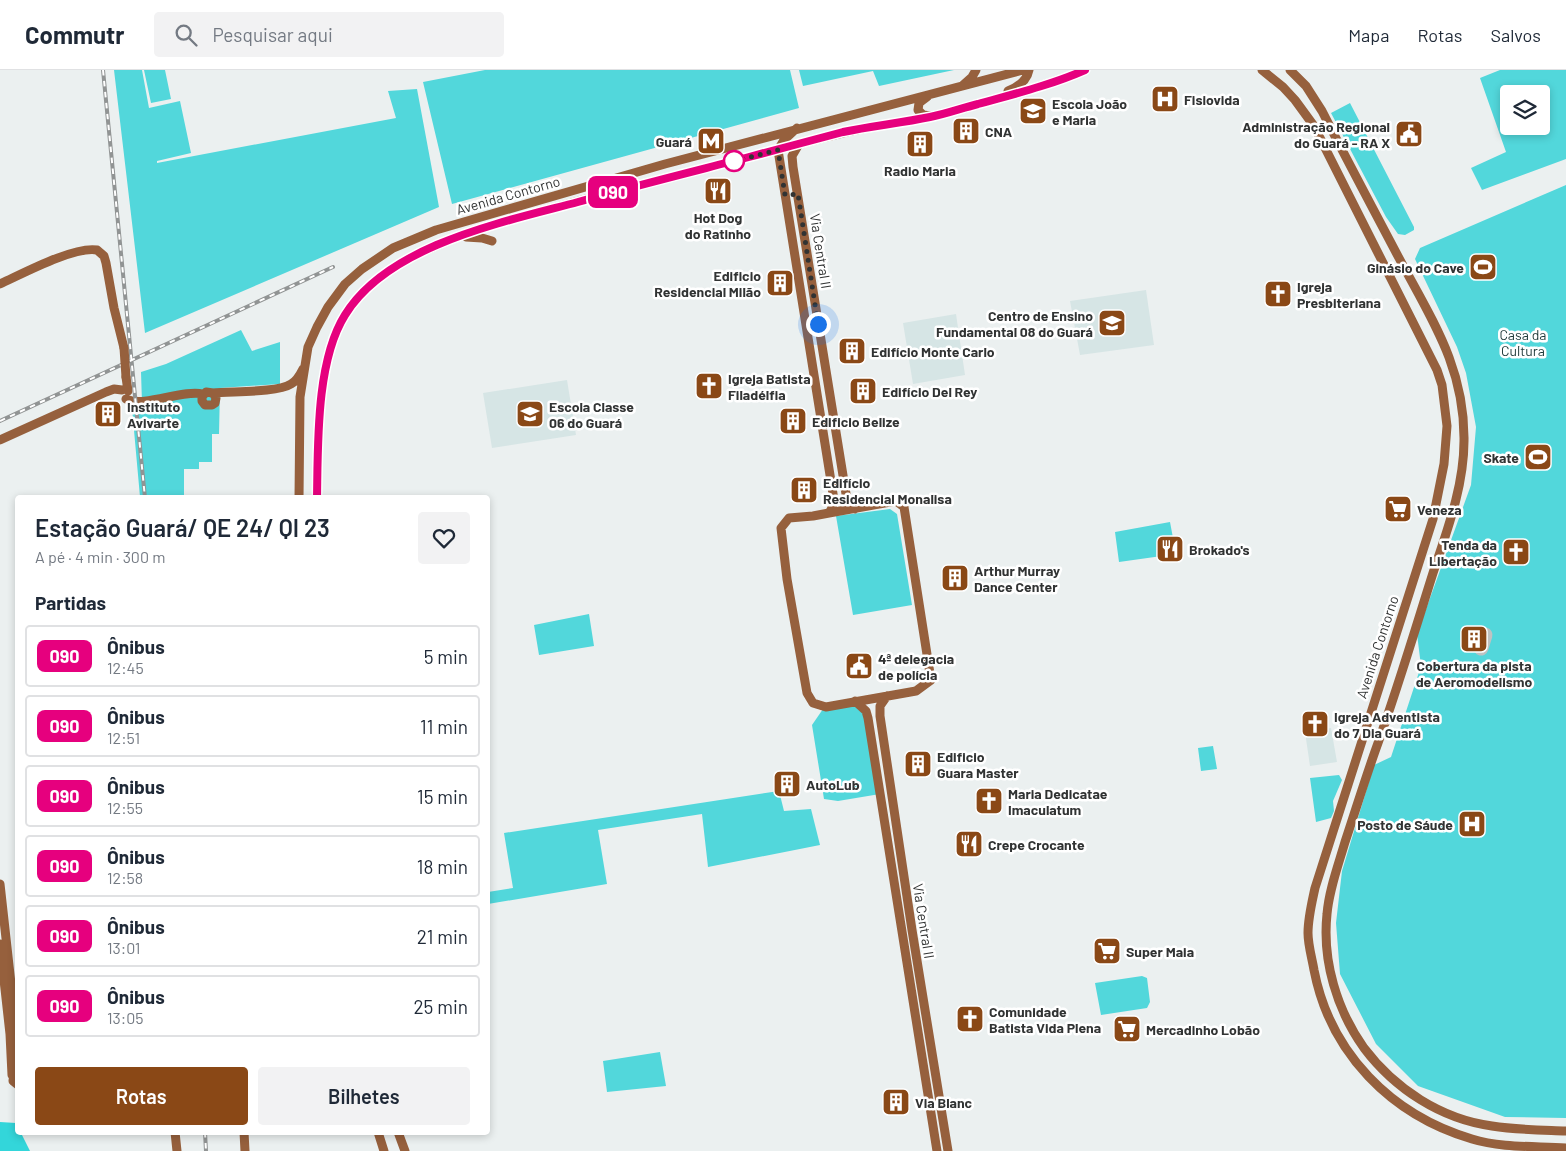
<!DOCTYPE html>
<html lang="pt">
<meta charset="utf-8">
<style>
:root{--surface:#fff;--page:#f2f2f3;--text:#1f2937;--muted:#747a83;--line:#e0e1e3;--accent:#8a4816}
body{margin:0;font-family:Barlow,sans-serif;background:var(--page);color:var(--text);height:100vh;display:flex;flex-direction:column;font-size:19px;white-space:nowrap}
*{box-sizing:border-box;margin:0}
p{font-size:16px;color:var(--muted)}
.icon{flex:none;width:28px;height:28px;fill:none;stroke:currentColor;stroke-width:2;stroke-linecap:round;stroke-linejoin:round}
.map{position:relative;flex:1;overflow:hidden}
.side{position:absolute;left:15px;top:425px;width:475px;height:640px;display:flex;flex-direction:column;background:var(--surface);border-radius:5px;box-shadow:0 2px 8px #0003}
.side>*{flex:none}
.badge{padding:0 10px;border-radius:8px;font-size:18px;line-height:32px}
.tools{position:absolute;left:1500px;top:15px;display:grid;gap:10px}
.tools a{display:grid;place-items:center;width:50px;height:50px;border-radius:5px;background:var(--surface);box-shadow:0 2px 8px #0003;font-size:25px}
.you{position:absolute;width:25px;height:25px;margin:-12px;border:4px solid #fff;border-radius:50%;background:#1a73e8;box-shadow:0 0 0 8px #1a73e833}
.map>.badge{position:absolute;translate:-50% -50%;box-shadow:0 0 0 2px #fff}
h2{padding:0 20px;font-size:19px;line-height:45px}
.round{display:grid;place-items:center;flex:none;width:52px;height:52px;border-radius:5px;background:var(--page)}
.summary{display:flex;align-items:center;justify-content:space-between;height:85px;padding:0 20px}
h1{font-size:24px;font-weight:600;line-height:38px}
.primary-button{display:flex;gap:10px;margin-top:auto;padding:10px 20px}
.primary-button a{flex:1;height:58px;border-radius:5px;background:var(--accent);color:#fff;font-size:20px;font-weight:600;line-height:58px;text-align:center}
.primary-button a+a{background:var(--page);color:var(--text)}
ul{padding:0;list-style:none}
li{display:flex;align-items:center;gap:15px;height:62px;margin:0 10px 8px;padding:0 10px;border:2px solid var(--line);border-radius:5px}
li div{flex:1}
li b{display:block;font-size:19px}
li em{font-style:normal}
li .badge{min-width:55px;font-weight:700;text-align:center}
header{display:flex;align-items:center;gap:30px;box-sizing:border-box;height:70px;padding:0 25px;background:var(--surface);border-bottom:1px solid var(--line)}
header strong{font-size:24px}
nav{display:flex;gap:28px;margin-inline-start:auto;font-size:18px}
.search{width:350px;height:45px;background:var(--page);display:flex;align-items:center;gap:12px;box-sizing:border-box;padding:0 18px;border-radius:5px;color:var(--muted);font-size:19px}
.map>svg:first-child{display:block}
.built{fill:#d6e5e5}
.green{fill:#52d7db;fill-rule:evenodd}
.forest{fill:#33d6da}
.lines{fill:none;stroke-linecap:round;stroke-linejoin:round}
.taxiway{stroke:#bec2c2;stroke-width:15}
.secondary{stroke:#96603d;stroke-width:9}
.rail-casing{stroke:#919494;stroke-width:4}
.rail{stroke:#fff;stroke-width:2;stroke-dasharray:5.5;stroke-linecap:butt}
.secondary-bridge{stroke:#96603d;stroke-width:9}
.line-casing{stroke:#fff;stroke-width:11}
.line{stroke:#e6007e;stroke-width:8}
.walk{stroke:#313333;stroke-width:5;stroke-dasharray:0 9}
.stop-dot{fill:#fff;stroke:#e6007e;stroke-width:2.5}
.labels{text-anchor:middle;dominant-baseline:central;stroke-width:5;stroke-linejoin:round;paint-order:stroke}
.poi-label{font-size:14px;font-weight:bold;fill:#313333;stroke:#fff;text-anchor:start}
.street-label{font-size:14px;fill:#313333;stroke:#fff}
.park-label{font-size:14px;fill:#1f3939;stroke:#fff}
</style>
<header>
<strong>Commutr</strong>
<div class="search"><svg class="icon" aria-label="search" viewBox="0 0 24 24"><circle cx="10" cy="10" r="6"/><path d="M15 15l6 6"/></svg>Pesquisar aqui</div>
<nav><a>Mapa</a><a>Rotas</a><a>Salvos</a></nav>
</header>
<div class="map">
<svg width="1566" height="1081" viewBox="0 0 1566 1081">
<rect width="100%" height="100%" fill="#ebf0f0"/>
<path class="built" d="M 1146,220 L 1154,275 L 1080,285 L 1070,231 Z
M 956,244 L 965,305 L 913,314 L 903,253 Z
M 567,310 L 576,365 L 492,378 L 483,323 Z
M 1331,658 L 1337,692 L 1310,696 L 1305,662 Z"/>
<path class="green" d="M 114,0 L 142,0 L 149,38 L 180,31 L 191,83 L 157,91 L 157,93 L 396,48 L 388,21 L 417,19 L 439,137 L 145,263 Z
M 144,0 L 165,0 L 171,29 L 151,33 Z
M 485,0 L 790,0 L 799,38 L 452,134 L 423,12 Z
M 799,0 L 954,0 L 879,16 L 873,1 L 803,16 Z
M 1500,0 L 1566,0 L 1566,89 L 1482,120 L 1471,98 L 1506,82 L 1480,8 ZM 1509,24 L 1541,24 L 1541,56 L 1509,56 Z
M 1350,33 L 1414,157 L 1414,160 L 1405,165 L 1398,164 L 1386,147 L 1331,43 Z
M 1566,115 L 1566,1048 L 1505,1047 L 1418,1016 L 1376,974 L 1340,904 L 1336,853 L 1342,801 L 1374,695 L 1391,687 L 1421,596 L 1417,564 L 1471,415 L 1476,357 L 1466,303 L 1457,277 L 1415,189 L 1420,178 Z
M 241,260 L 252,281 L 280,272 L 280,314 L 220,318 L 219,364 L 212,364 L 212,392 L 199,392 L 199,399 L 184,399 L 184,427 L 140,427 L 132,338 L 133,335 L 142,333 L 141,302 L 166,294 Z
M 890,439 L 897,444 L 912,535 L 853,545 L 836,446 Z
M 1170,452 L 1176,484 L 1119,492 L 1115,462 Z
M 589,544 L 594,576 L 539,585 L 534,555 Z
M 857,634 L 862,636 L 880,724 L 838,731 L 824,729 L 812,655 L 823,639 Z
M 1213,676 L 1217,699 L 1201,701 L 1198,678 Z
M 1339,705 L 1342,710 L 1333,731 L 1334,741 L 1331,748 L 1316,752 L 1310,708 Z
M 779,721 L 784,741 L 811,739 L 820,775 L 708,797 L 702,744 L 598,760 L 607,814 L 488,834 L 488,822 L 513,818 L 504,763 Z
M 1142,906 L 1147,908 L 1150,932 L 1147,938 L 1101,945 L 1095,913 Z
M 660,982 L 666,1016 L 607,1022 L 603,991 Z"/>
<path class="forest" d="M 0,1052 L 16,1053 L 18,1062 L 21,1063 L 30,1081 L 0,1081 Z"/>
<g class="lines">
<path class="taxiway" d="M 1481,578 L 1485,565"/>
<path class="secondary" d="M 1262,0 L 1283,17 L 1295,30 L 1314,56 L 1437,300 L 1442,315 L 1447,356 L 1444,394 L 1433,449 L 1315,818 C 1312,832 1308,848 1308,863 C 1308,875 1312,888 1314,900 C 1330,983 1391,1045 1472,1069 C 1501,1078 1535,1076 1566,1078
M 1290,0 L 1306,16 L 1322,41 C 1347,90 1373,139 1399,188 C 1432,250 1465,298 1464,371 C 1464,416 1447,461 1433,503 C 1415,560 1398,617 1378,673 C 1366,706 1356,739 1345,772 C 1338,796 1329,820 1327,844 C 1322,891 1337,940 1364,978 C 1395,1019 1441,1049 1492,1056 C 1517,1060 1541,1060 1566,1061
M 963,15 L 972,7 L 976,0
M 1008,21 C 1018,17 1027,11 1029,0
M 927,27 L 919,33 L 918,40 L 923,45 L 931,46
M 797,58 L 784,70 L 778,80 L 834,430 L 832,438 L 829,443 L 813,446 L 789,448 L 781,458 L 787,509 L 807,623 L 813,633 L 826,637 L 916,621 L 931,610 L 904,437 L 896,431 L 829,443
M 799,74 L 792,86 L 793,97 L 847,430 L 849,435 L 855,439
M 466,167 L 482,168 L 492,171
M 0,214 C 22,204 74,176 97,180 L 104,186 L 106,193 L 114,238 L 124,278
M 126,307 L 128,321
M 213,323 L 216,328 L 215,333 L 212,335 L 205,335 L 202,331 L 202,327 L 206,322 L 213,323 C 231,321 277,323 291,314 C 297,311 300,305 303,299
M 126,329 C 144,338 183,319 203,324
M 0,370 L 106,322 L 114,319 L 122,320
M 299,428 L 300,327 L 308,277 L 317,257 L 328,237 L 345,214 L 362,199 L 393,178 L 436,160 L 665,94 L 1023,0
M 317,428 C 318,375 316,290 345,245 C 390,174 506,152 582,130 C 633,116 684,104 734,91 C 771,82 807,71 843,63 C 872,56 901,53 930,47 C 948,44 965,37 982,33 C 1017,23 1052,14 1085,0
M 887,626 L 880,636 L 880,646 L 912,860 L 948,1081
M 855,631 L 866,641 L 868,648 L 937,1081
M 0,814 L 18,977
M 0,874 L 10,964 L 12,1005
M 14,1002 L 13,1011 L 18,1015
M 175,1062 L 177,1081
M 244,1062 L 245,1081
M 378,1062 L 384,1081
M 398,1062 L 405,1081"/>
<defs>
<path id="rail" d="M 103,0 L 145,428
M 0,351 L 333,197
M 205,1062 L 206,1081"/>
</defs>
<use href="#rail" class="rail-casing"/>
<use href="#rail" class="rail"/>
<path class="secondary-bridge" d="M 124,278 L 126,307"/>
</g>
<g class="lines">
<defs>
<path id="line" d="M 317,428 C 318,374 316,291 345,245 C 388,175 503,152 578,132 C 634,116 691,102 749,87 C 780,79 812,70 843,62 C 872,56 901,53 930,47 C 946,44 962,38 978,34 C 1014,24 1051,15 1085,0"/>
</defs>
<use href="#line" class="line-casing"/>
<use href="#line" class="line"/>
<path class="walk" d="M 734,91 L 778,80 L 785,125 L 798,124 L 818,254"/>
</g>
<defs>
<symbol id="hospital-square" viewBox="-11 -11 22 22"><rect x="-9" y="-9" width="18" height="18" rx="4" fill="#8a4816" stroke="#fff"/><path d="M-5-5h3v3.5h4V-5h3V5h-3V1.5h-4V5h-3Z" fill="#fff"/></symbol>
<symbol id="school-square" viewBox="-11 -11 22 22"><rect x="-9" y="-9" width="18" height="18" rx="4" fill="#8a4816" stroke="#fff"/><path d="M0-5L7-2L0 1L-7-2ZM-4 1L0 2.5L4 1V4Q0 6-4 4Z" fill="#fff"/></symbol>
<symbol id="building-square" viewBox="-11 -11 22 22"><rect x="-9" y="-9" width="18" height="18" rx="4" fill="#8a4816" stroke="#fff"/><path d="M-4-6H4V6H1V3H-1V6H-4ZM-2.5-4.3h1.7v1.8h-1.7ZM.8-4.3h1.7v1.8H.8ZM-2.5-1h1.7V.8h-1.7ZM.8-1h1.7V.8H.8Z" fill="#fff"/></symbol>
<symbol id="civic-square" viewBox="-11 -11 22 22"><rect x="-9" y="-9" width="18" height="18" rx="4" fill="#8a4816" stroke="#fff"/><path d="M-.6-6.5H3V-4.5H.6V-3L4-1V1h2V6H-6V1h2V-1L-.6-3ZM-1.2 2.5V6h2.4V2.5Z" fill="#fff"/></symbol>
<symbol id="metro-square" viewBox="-11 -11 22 22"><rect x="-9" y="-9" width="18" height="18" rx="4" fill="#8a4816" stroke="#fff"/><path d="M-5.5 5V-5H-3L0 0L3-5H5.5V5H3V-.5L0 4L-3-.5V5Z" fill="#fff"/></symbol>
<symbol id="restaurant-square" viewBox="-11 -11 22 22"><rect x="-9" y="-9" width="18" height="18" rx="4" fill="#8a4816" stroke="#fff"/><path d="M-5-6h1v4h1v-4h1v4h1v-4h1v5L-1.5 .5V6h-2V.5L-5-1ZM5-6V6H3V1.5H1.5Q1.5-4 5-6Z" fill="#fff"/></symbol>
<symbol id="stadium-square" viewBox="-11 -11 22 22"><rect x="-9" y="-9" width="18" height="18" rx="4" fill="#8a4816" stroke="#fff"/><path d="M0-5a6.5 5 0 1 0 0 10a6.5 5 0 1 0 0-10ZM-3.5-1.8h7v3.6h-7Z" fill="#fff"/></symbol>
<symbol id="church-square" viewBox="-11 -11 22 22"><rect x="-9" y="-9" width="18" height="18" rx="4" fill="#8a4816" stroke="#fff"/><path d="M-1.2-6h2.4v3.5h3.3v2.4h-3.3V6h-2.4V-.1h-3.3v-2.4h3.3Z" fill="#fff"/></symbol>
<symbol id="supermarket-square" viewBox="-11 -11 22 22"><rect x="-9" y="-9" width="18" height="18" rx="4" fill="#8a4816" stroke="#fff"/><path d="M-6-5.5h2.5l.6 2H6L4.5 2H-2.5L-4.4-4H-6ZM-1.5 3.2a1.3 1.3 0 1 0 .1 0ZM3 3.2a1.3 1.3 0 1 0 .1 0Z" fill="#fff"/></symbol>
</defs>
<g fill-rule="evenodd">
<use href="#hospital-square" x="1149" y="13" width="32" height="32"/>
<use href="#school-square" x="1017" y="25" width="32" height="32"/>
<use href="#building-square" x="950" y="45" width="32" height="32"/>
<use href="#civic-square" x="1393" y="48" width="32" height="32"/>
<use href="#metro-square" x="695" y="55" width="32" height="32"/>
<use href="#building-square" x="904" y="58" width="32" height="32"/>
<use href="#restaurant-square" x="702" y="105" width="32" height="32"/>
<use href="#stadium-square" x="1467" y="181" width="32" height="32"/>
<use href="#building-square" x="764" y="197" width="32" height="32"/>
<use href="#church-square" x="1262" y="208" width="32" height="32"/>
<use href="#school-square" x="1096" y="237" width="32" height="32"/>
<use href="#building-square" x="836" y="265" width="32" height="32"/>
<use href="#church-square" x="693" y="300" width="32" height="32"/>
<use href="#building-square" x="847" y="305" width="32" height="32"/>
<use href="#building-square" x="92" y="328" width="32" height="32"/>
<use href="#school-square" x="514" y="328" width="32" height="32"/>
<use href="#building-square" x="777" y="335" width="32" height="32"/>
<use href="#stadium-square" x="1522" y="371" width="32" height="32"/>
<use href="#building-square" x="788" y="404" width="32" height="32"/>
<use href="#supermarket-square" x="1382" y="423" width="32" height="32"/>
<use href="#restaurant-square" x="1154" y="463" width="32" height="32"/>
<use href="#church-square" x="1500" y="466" width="32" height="32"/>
<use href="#building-square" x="939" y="492" width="32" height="32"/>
<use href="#building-square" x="1458" y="553" width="32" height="32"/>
<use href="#civic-square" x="843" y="580" width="32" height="32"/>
<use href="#church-square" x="1299" y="638" width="32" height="32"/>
<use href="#building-square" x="902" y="678" width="32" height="32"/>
<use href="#building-square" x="771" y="698" width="32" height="32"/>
<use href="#church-square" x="973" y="715" width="32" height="32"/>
<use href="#hospital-square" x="1456" y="738" width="32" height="32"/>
<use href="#restaurant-square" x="953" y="758" width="32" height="32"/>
<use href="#supermarket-square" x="1091" y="865" width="32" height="32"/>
<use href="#church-square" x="954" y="933" width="32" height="32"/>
<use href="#supermarket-square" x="1111" y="943" width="32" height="32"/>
<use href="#building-square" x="880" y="1016" width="32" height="32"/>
</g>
<circle class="stop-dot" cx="734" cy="91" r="10"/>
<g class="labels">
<g class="poi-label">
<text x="1184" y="29">Fisiovida</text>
<text x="1052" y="33">Escola João<tspan x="1052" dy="16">e Maria</tspan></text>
<text x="1390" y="56" text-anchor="end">Administração Regional<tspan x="1390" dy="16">do Guará - RA X</tspan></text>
<text x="985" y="61">CNA</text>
<text x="692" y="71" text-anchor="end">Guará</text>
<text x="920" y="100" text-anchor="middle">Radio Maria</text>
<text x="718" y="147" text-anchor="middle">Hot Dog<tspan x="718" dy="16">do Ratinho</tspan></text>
<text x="1464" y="197" text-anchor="end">Ginásio do Cave</text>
<text x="761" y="205" text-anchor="end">Edificio<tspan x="761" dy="16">Residencial Milão</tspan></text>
<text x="1297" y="216">Igreja<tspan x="1297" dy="16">Presbiteriana</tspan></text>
<text x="1093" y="245" text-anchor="end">Centro de Ensino<tspan x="1093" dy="16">Fundamental 08 do Guará</tspan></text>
<text x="871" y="281">Edifício Monte Carlo</text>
<text x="728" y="308">Igreja Batista<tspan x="728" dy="16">Filadélfia</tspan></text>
<text x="882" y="321">Edifício Del Rey</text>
<text x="127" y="336">Instituto<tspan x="127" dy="16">Avivarte</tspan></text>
<text x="549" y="336">Escola Classe<tspan x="549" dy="16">06 do Guará</tspan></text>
<text x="812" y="351">Edificio Belize</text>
<text x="1519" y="387" text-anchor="end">Skate</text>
<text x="823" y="412">Edifício<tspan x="823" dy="16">Residencial Monalisa</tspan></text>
<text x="1417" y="439">Veneza</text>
<text x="1497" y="474" text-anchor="end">Tenda da<tspan x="1497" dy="16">Libertação</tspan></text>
<text x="1189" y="479">Brokado's</text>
<text x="974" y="500">Arthur Murray<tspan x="974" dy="16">Dance Center</tspan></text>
<text x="878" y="588">4ª delegacia<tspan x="878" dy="16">de polícia</tspan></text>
<text x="1474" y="595" text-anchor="middle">Cobertura da pista<tspan x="1474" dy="16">de Aeromodelismo</tspan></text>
<text x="1334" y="646">Igreja Adventista<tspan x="1334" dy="16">do 7 Dia Guará</tspan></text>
<text x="937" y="686">Edificio<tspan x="937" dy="16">Guara Master</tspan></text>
<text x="806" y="714">AutoLub</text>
<text x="1008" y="723">Maria Dedicatae<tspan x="1008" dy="16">Imaculatum</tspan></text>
<text x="1453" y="754" text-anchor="end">Posto de Sáude</text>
<text x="988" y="774">Crepe Crocante</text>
<text x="1126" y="881">Super Maia</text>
<text x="989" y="941">Comunidade<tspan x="989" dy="16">Batista Vida Plena</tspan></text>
<text x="1146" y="959">Mercadinho Lobão</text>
<text x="915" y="1032">Via Blanc</text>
</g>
<g class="street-label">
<text transform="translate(508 125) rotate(-16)">Avenida Contorno</text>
<text transform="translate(821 181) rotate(81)">Via Central II</text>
<text transform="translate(1377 577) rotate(-72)">Avenida Contorno</text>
<text transform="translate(924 851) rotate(81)">Via Central II</text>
</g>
<g class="park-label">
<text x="1523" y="264">Casa da<tspan x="1523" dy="16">Cultura</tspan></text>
</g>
</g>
</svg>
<div class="tools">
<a><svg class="icon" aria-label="layers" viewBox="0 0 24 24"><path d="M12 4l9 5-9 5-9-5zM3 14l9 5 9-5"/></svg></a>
</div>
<div class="you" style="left:818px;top:254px"></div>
<b class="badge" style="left:613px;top:122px;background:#e6007e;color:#fff">090</b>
<section class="side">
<div class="summary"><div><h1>Estação Guará/ QE 24/ QI 23</h1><p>A pé · 4 min · 300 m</p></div><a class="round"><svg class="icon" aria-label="heart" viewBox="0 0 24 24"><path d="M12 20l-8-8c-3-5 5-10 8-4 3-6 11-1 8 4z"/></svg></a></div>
<h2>Partidas</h2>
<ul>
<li><span class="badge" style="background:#e6007e;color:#fff">090</span><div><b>Ônibus</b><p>12:45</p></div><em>5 min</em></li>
<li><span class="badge" style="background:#e6007e;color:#fff">090</span><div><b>Ônibus</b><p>12:51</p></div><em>11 min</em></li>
<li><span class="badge" style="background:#e6007e;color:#fff">090</span><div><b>Ônibus</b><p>12:55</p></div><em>15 min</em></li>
<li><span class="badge" style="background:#e6007e;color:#fff">090</span><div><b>Ônibus</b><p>12:58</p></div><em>18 min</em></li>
<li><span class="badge" style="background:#e6007e;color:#fff">090</span><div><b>Ônibus</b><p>13:01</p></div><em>21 min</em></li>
<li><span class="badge" style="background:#e6007e;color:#fff">090</span><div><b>Ônibus</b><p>13:05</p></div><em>25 min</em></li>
</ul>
<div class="primary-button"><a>Rotas</a><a>Bilhetes</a></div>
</section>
</div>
